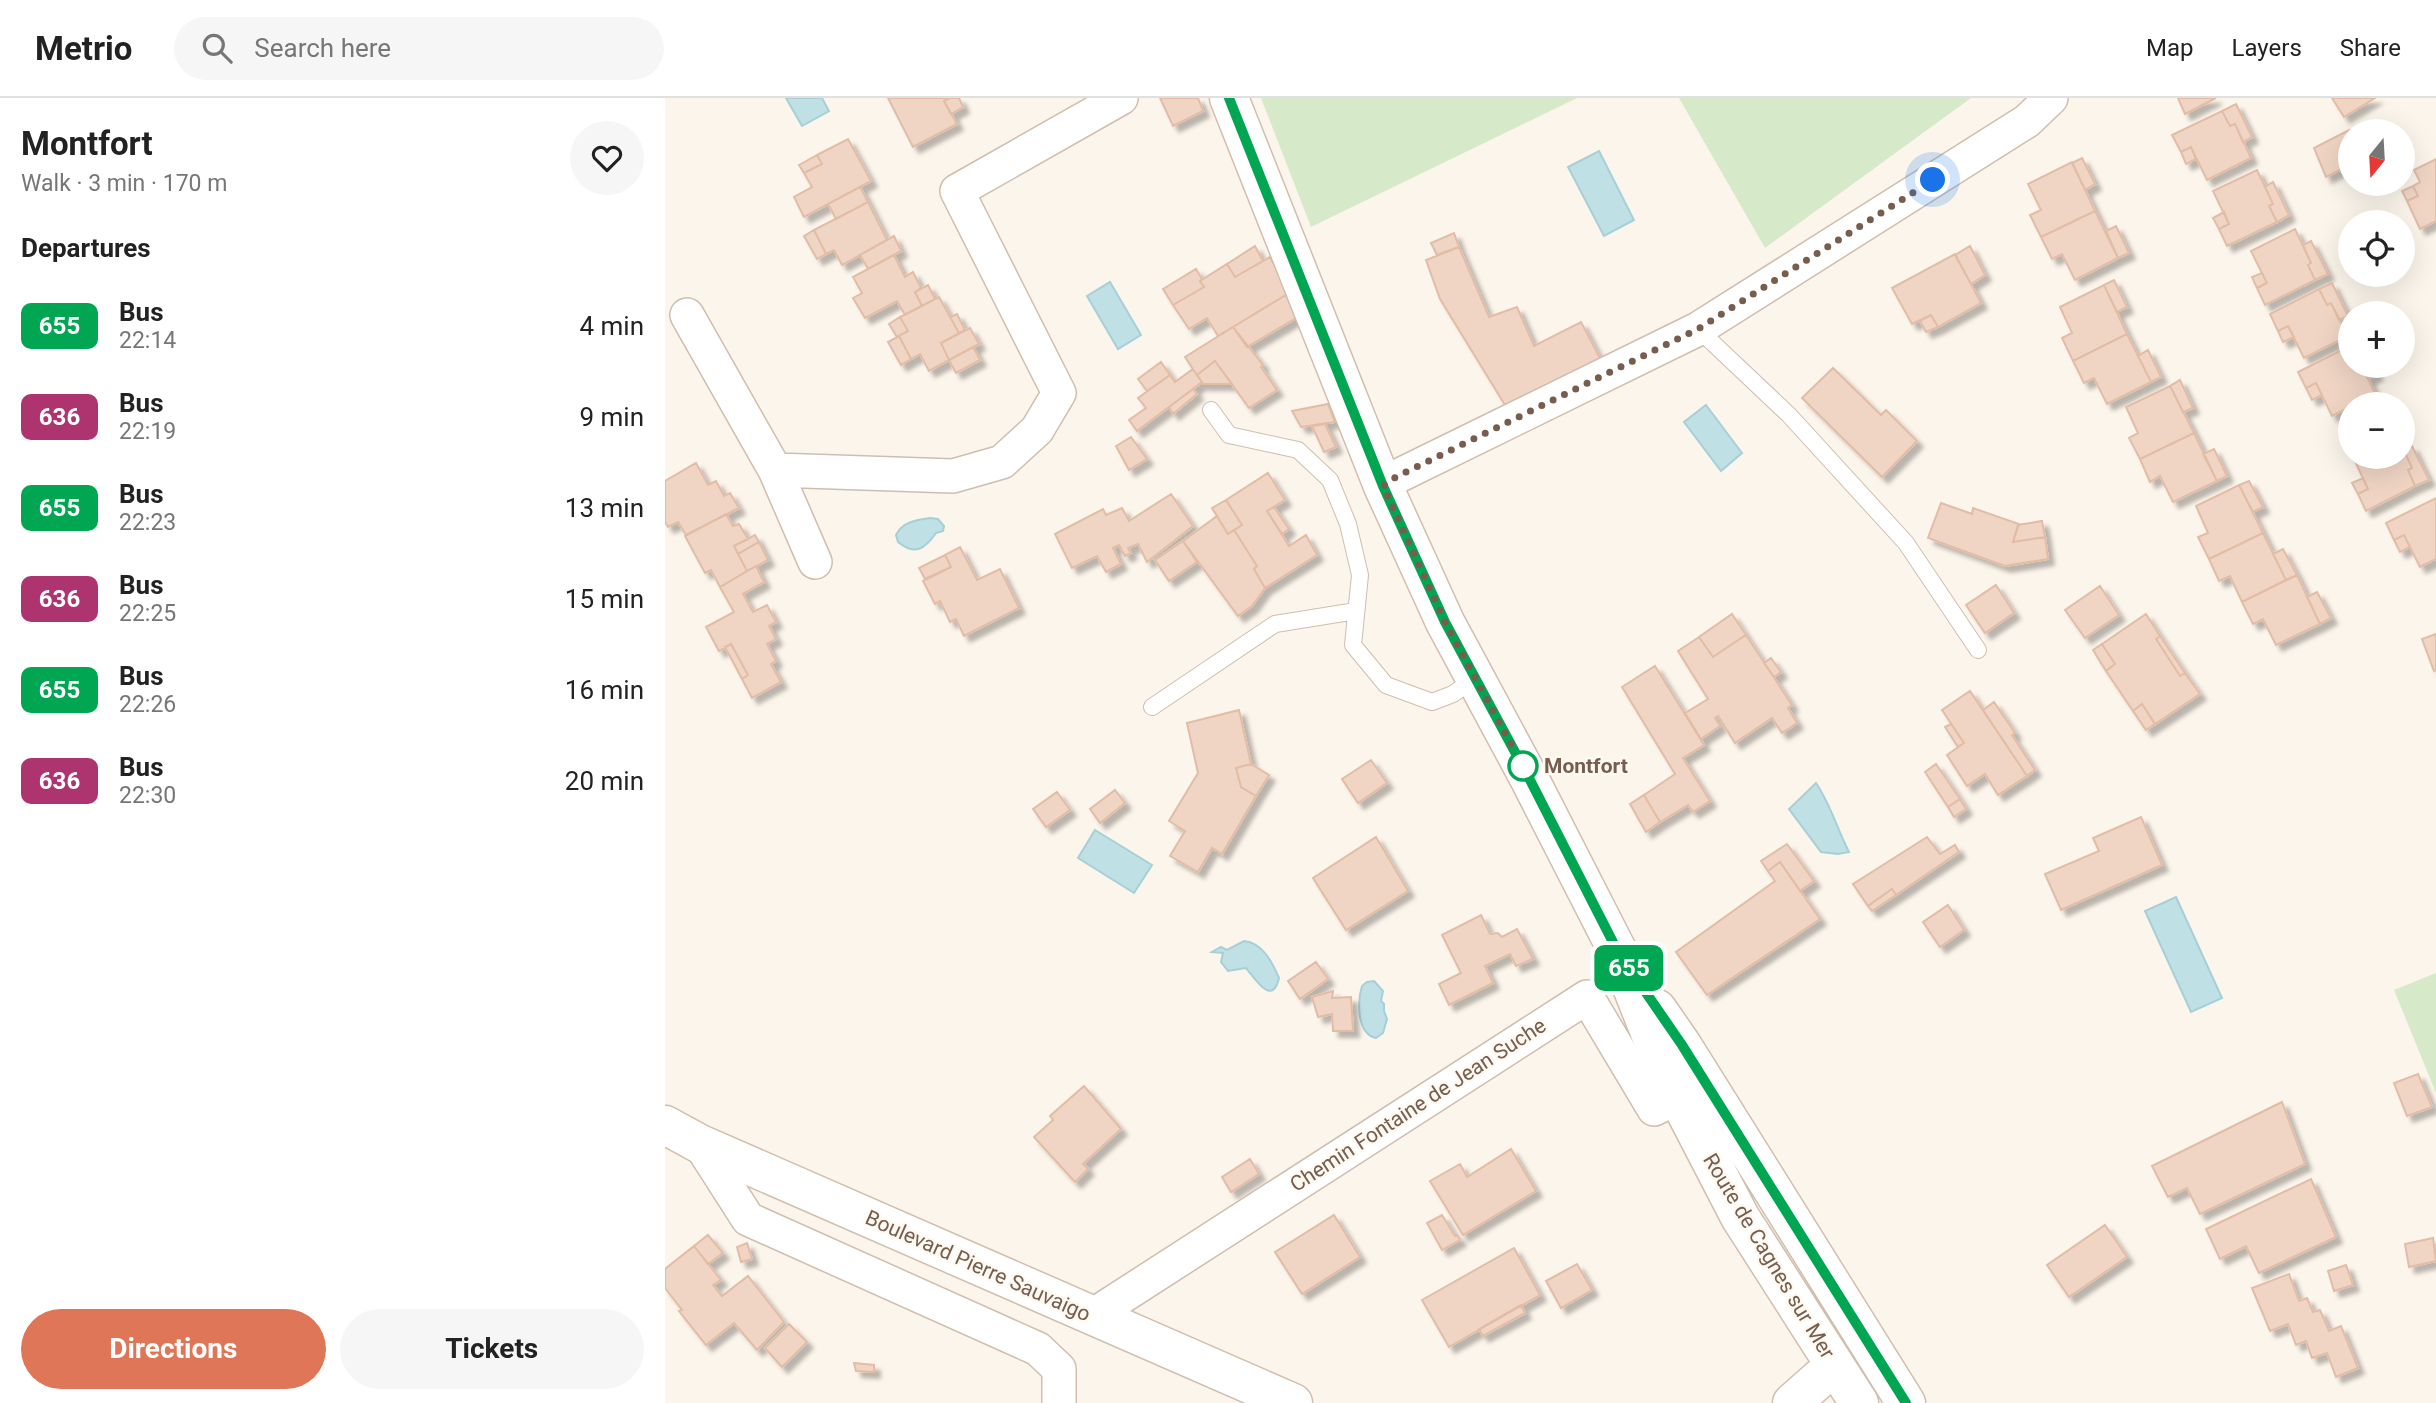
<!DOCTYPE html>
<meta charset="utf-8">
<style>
:root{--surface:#fff;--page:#f6f6f6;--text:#222;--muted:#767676;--line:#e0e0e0;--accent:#df7657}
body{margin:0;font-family:Roboto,sans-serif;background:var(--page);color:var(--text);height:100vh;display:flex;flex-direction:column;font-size:26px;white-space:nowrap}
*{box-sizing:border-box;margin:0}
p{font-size:23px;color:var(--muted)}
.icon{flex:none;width:38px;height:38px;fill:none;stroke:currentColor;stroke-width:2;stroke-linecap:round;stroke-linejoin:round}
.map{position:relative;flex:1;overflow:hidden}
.drawer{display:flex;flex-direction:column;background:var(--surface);width:665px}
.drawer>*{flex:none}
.badge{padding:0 14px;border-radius:10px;font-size:24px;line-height:46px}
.needle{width:46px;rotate:198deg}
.fabs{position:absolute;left:1673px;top:21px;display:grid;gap:14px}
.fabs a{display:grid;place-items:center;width:77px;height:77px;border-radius:50%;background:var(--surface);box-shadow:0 7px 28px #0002;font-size:35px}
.you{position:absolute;width:35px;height:35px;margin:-18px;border:5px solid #fff;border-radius:50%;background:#1a73e8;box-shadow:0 0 0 10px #1a73e833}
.map>.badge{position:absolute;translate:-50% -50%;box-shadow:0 0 0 4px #fff}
h2{padding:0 21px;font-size:26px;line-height:63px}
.round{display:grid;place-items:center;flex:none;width:74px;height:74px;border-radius:37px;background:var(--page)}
.headline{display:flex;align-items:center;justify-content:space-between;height:119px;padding:0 21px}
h1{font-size:33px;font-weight:700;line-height:52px}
.action{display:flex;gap:14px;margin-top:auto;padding:14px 21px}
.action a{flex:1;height:80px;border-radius:42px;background:var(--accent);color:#fff;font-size:28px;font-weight:700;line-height:80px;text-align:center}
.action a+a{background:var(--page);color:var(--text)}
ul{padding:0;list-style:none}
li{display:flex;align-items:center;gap:21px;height:91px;padding:0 21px}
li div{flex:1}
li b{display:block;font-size:26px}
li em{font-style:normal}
li .badge{min-width:77px;font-weight:700;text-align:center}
header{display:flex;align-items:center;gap:42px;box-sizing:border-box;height:98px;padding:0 35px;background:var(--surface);border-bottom:2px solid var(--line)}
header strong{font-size:33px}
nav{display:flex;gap:38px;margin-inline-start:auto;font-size:24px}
.search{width:490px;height:63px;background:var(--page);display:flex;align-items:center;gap:18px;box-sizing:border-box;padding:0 24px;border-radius:38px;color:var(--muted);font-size:26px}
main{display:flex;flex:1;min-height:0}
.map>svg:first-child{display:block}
.green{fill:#d6eac9}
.water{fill:#bfe0e5;stroke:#a6cfd7;stroke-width:2}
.building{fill:#f0d5c4;stroke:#e2bca5;stroke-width:2;filter:url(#shadow)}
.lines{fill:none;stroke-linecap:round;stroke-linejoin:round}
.lane-casing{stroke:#cebeb0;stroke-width:18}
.street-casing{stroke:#cebeb0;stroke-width:36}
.secondary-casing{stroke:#d0beae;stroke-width:41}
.lane{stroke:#fff;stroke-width:16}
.street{stroke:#fff;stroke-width:33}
.secondary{stroke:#fff;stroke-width:38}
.line-casing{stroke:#fff;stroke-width:16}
.line{stroke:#00a651;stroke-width:10}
.walk{stroke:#765d4e;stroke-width:7;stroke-dasharray:0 12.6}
.stop-dot{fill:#fff;stroke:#00a651;stroke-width:3.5}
.labels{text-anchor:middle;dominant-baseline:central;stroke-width:5;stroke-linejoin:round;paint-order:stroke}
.stop-label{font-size:21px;font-weight:bold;fill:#765d4e;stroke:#fef9f1;text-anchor:start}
.street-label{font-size:21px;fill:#765d4e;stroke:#fef9f1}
</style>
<header>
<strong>Metrio</strong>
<div class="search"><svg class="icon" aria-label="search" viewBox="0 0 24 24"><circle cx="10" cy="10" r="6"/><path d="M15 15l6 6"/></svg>Search here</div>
<nav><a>Map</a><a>Layers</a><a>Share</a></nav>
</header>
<main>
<section class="drawer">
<div class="headline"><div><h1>Montfort</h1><p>Walk · 3 min · 170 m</p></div><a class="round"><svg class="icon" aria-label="heart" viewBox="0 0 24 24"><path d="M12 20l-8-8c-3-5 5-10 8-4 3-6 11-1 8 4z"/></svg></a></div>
<h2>Departures</h2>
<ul>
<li><span class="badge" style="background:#00a651;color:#fff">655</span><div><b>Bus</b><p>22:14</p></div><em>4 min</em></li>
<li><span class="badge" style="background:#ae346f;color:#fff">636</span><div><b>Bus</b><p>22:19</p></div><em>9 min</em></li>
<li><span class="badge" style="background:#00a651;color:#fff">655</span><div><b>Bus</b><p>22:23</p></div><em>13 min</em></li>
<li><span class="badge" style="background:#ae346f;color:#fff">636</span><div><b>Bus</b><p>22:25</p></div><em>15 min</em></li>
<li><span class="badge" style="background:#00a651;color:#fff">655</span><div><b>Bus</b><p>22:26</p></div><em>16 min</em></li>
<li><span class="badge" style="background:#ae346f;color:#fff">636</span><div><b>Bus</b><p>22:30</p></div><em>20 min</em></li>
</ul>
<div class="action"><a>Directions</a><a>Tickets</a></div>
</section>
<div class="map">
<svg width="1771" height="1305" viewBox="0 0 1771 1305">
<defs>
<filter id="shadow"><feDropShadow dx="6" dy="6" stdDeviation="2" flood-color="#0004"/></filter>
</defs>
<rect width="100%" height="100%" fill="#fcf5eb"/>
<path class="green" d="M 596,0 L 912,0 L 646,129 Z
M 1014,0 L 1306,0 L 1100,150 Z
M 1771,875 L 1771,995 L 1729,892 Z"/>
<path class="water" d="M 121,0 L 157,0 L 164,13 L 137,28 Z
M 934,53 L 969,122 L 939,138 L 903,69 Z
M 445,184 L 476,237 L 453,251 L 422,198 Z
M 1041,307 L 1077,355 L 1056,373 L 1019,324 Z
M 265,420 L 273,421 L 279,428 L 278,433 L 271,435 C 260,451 250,458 233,444 L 231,437 C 237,424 251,422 265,420 Z
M 1151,685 C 1166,707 1172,731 1184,754 L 1173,756 L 1156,754 L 1124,711 Z
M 430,732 L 487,767 L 469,795 L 413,760 Z
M 1511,799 L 1557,900 L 1526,914 L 1480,813 Z
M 579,843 C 598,845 607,864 614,880 C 607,910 589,879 581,870 L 563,873 L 556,864 L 558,855 L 547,854 L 556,849 L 562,852 Z
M 709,883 L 718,893 L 716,903 L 719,906 L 719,913 L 722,921 L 718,935 L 711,940 C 692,936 692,904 697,888 L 702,884 Z"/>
<path class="building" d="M 223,0 L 285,0 L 279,3 L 292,26 L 248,49 Z
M 285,0 L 294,0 L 298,9 L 286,16 L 279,3 Z
M 495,0 L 533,0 L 538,13 L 508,28 Z
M 1513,0 L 1551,0 L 1520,16 Z
M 1667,0 L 1710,0 L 1679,19 Z
M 1571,6 L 1587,39 L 1578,44 L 1570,26 L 1565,28 L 1557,13 Z
M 1557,13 L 1565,28 L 1570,26 L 1586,60 L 1542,82 L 1526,49 L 1516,54 L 1507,37 Z
M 1684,32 L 1685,67 L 1661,79 L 1649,50 Z
M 183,41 L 206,83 L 139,119 L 129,99 L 147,89 L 139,75 L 157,66 L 152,57 Z
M 1526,49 L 1531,61 L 1521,66 L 1516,54 Z
M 152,57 L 157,66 L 139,75 L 134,67 Z
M 1417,60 L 1430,86 L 1420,92 L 1407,65 Z
M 1771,61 L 1771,123 L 1755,131 L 1742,103 L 1753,98 L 1748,88 L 1755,84 L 1749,72 Z
M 1407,64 L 1430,113 L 1376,139 L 1365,117 L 1376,112 L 1363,86 Z
M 1592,72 L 1608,106 L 1604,108 L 1612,124 L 1562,148 L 1554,131 L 1564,126 L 1548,93 Z
M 1608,84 L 1624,117 L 1612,124 L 1604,108 L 1608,106 L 1600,89 Z
M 1748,88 L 1753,98 L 1742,103 L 1737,93 Z
M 195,89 L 203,104 L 171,121 L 163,106 Z
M 203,104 L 222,142 L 177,167 L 169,152 L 161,156 L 149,132 Z
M 1430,113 L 1453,160 L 1410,182 L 1397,156 L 1387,161 L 1376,139 Z
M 1559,114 L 1564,126 L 1554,131 L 1548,120 Z
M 1451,128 L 1464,155 L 1453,160 L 1441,133 Z
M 1630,131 L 1646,165 L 1643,167 L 1650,182 L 1600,207 L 1592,190 L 1602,185 L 1586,153 Z
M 149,132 L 161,156 L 152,161 L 139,138 Z
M 789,135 L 794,149 L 772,157 L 766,145 Z
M 229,138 L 236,153 L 203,171 L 195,157 Z
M 1646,143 L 1663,176 L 1650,182 L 1643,167 L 1646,165 L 1638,147 Z
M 590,148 L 598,163 L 570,179 L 562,166 Z
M 1305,148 L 1320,177 L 1306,186 L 1290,157 Z
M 794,149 L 824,219 L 852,209 L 869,248 L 916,224 L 937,264 L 843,312 L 775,201 L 761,162 Z
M 1290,156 L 1316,205 L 1273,229 L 1266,217 L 1247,226 L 1227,190 Z
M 229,157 L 240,179 L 248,174 L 256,190 L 250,194 L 257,208 L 240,217 L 232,203 L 200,220 L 188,200 L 197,195 L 188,179 Z
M 605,159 L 624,195 L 553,238 L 542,220 L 524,231 L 508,207 L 539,189 L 535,183 L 562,166 L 570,179 Z
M 531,171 L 537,181 L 535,183 L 539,189 L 508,207 L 498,191 Z
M 1597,175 L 1602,185 L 1592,190 L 1587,179 Z
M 1449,182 L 1462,209 L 1452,214 L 1439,187 Z
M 1667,185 L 1683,218 L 1674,222 L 1666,205 L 1662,207 L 1654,191 Z
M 263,187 L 270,201 L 257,208 L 250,194 Z
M 1439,187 L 1462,236 L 1408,263 L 1397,240 L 1407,235 L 1395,209 Z
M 1654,191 L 1662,207 L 1666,205 L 1683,238 L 1639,260 L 1623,228 L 1613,233 L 1605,216 Z
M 621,197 L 631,220 L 582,249 L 568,229 Z
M 274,199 L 294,235 L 276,245 L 284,262 L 264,273 L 255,256 L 246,261 L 234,238 L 243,233 L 235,219 Z
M 292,216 L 300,232 L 294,235 L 285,219 Z
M 1266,217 L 1273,229 L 1261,234 L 1255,223 Z
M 235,219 L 243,233 L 232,239 L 224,226 Z
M 1623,228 L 1629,239 L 1618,244 L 1613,233 Z
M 568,229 L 598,267 L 596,269 L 612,292 L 584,310 L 550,263 L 532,277 L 520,259 Z
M 305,230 L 314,246 L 284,262 L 276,245 Z
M 1462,236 L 1486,284 L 1442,306 L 1429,280 L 1419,285 L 1408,263 Z
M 234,238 L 246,261 L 236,267 L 223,244 Z
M 308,249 L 315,262 L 291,275 L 284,262 Z
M 1683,249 L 1685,254 L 1685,268 L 1697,268 L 1711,297 L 1692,306 L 1685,306 L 1685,309 L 1667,318 L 1651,285 L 1641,290 L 1633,274 Z
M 1483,252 L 1496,279 L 1486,284 L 1473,258 Z
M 550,263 L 567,286 L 538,286 L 532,277 Z
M 496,264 L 505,277 L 482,293 L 473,281 Z
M 1697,268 L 1708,268 L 1712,276 L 1703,281 Z
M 1168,270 L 1216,317 L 1221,312 L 1252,343 L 1217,379 L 1137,300 Z
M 528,271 L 537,284 L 472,333 L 464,322 L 481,310 L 473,300 L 505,277 L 510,284 Z
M 1515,282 L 1528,310 L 1518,314 L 1505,288 Z
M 1651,285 L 1657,297 L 1647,302 L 1641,290 Z
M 1505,288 L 1529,335 L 1475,361 L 1464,340 L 1473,335 L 1461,309 Z
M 528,291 L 532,296 L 508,316 L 504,309 Z
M 663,306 L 670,324 L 636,329 L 627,313 Z
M 660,326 L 671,349 L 659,354 L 647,328 Z
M 1529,335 L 1552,383 L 1508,404 L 1495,378 L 1485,384 L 1475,361 Z
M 466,339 L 482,361 L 464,372 L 451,348 Z
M 1747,348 L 1764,382 L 1750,388 L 1743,372 L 1747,370 L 1739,352 Z
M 1738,350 L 1747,370 L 1743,372 L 1750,388 L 1701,413 L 1693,396 L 1703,391 L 1688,359 L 1738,359 Z
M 1549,351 L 1562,378 L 1552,383 L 1538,356 Z
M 31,365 L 43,387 L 51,383 L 59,398 L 65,395 L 74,410 L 21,437 L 13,424 L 3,429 L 0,424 L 0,383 Z
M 603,375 L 620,402 L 602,413 L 624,448 L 641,437 L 652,457 L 600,490 L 589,471 L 592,468 L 569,432 L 577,427 L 561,402 Z
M 1698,380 L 1703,391 L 1693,396 L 1687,385 Z
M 1584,383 L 1598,409 L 1588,414 L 1574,387 Z
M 1574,387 L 1598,435 L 1544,461 L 1533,439 L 1543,435 L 1531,408 Z
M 506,396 L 528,428 L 482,464 L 473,446 L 463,450 L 466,455 L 460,458 L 454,447 L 448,450 L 456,466 L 441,474 L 432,458 L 407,470 L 390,436 L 438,411 L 441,417 L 457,410 L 464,423 Z
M 1771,400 L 1771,461 L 1755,469 L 1739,437 L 1729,442 L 1721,425 Z
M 561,402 L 577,427 L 563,436 L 547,410 Z
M 1276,405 L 1307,416 L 1308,410 L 1354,426 L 1348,444 L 1380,439 L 1383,461 L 1340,468 L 1263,440 Z
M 609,409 L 624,431 L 617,436 L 602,413 Z
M 61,416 L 68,428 L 74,426 L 83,441 L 69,448 L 82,473 L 55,489 L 46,472 L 40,475 L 20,438 Z
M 552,418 L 563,436 L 569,432 L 592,468 L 589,471 L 600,490 L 587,508 L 573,518 L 518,443 Z
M 1377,423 L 1380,439 L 1348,444 L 1353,427 Z
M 1598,435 L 1621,482 L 1577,504 L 1565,478 L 1554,483 L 1544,461 Z
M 90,437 L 94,444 L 73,456 L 69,448 Z
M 1739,437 L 1745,449 L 1735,454 L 1729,442 Z
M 518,443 L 532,464 L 504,483 L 490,462 Z
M 94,444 L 103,462 L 82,473 L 73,456 Z
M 295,449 L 312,482 L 335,471 L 354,510 L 299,538 L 291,521 L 285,524 L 275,503 L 270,506 L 258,483 L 286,469 L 280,457 Z
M 1618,451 L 1632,477 L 1621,482 L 1608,456 Z
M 280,457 L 286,469 L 260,481 L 254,470 Z
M 91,468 L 99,484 L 78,496 L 88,514 L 102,507 L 111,524 L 104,528 L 111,541 L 102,546 L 111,563 L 106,566 L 116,584 L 87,600 L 77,581 L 83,577 L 66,546 L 54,553 L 41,529 L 69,514 L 55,489 Z
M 1632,477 L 1655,526 L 1611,547 L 1598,521 L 1588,526 L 1577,504 Z
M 1331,487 L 1349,515 L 1320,535 L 1301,507 Z
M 1435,488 L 1454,517 L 1420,540 L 1400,512 Z
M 1652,494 L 1666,520 L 1655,526 L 1642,499 Z
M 1067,516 L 1081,537 L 1048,559 L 1034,539 Z
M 1481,516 L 1495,538 L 1491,541 L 1515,578 L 1520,575 L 1535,596 L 1490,626 L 1477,606 L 1468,613 L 1441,573 L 1450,566 L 1437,546 Z
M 1771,536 L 1771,572 L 1769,573 L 1757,541 Z
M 1081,537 L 1127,607 L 1123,610 L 1132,625 L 1117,635 L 1107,620 L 1070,645 L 1053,618 L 1050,620 L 1055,628 L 1036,641 L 1020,615 L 1043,601 L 1013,553 L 1034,539 L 1048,559 Z
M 1495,538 L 1520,575 L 1515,578 L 1491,541 Z
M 66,546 L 83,577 L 77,581 L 60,549 Z
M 1437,546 L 1450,566 L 1441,573 L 1428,552 Z
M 1106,560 L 1116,574 L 1109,579 L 1099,565 Z
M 990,568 L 1039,647 L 1018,660 L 1045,703 L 1028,714 L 1023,707 L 995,724 L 979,697 L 1010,676 L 957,589 Z
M 1305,593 L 1362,678 L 1333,697 L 1320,676 L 1302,688 L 1282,657 L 1299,645 L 1277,612 Z
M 1329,604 L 1350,635 L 1347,637 L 1370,672 L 1362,678 L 1318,612 Z
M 1477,606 L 1490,626 L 1481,632 L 1468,613 Z
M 574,612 L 586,666 L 571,670 L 576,689 L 591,698 L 557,756 L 547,750 L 533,774 L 505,758 L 520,733 L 504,723 L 533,675 L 522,625 Z
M 1286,626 L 1299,645 L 1293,649 L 1280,629 Z
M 706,662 L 722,685 L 693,705 L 677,681 Z
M 586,666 L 604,677 L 591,698 L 576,689 L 571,670 Z
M 1271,666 L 1295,701 L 1283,709 L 1260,674 Z
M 450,692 L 460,705 L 435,725 L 425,711 Z
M 392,694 L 405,712 L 381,729 L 368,711 Z
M 979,697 L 995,724 L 981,734 L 965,706 Z
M 1295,701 L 1301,711 L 1289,719 L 1283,709 Z
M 1476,719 L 1497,767 L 1396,812 L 1380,776 L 1434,753 L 1428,740 Z
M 711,739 L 743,793 L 681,832 L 648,780 Z
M 1262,739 L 1275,756 L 1290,747 L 1294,754 L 1231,797 L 1227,791 L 1203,808 L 1188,786 Z
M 1122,746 L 1149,783 L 1135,793 L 1115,764 L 1103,773 L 1096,763 Z
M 1115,764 L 1155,821 L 1042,897 L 1011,854 L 1110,783 L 1103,773 Z
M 1227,791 L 1231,797 L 1207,813 L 1203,808 Z
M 1283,807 L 1299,832 L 1275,849 L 1258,824 Z
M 816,817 L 825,836 L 833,835 L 837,839 L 852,831 L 868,861 L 851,868 L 845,856 L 820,868 L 828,885 L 784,907 L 774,886 L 796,875 L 777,837 Z
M 651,864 L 663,881 L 635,901 L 623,883 Z
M 668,893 L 667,900 L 686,899 L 688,933 L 668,933 L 667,916 L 653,919 L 647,899 Z
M 1753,976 L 1767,1009 L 1742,1018 L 1729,985 Z
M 419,988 L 456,1031 L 418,1066 L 423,1071 L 410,1084 L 369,1039 L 388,1022 L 385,1018 Z
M 1617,1004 L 1640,1066 L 1535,1116 L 1522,1090 L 1503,1099 L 1487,1068 Z
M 846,1051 L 871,1093 L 798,1137 L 765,1083 L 795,1066 L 802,1079 Z
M 585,1061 L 594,1076 L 566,1094 L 557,1079 Z
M 1646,1081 L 1671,1139 L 1594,1175 L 1581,1148 L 1555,1161 L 1541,1131 Z
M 669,1117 L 695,1159 L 637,1196 L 610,1154 Z
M 777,1117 L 790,1138 L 792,1137 L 795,1142 L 777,1152 L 762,1125 Z
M 1440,1127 L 1462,1159 L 1404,1199 L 1382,1167 Z
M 43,1137 L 58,1155 L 43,1166 L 29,1148 Z
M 1768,1140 L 1771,1163 L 1744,1169 L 1740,1146 Z
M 82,1145 L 87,1161 L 76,1164 L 72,1149 Z
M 29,1148 L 56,1182 L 48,1187 L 57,1198 L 83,1178 L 119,1224 L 92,1252 L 69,1225 L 41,1247 L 14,1213 L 17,1212 L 0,1190 L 0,1171 Z
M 849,1150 L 875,1197 L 784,1249 L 757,1202 Z
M 912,1166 L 927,1192 L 896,1210 L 881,1183 Z
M 1681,1167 L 1688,1187 L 1669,1193 L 1663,1173 Z
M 1624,1176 L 1634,1203 L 1642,1200 L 1648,1214 L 1655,1212 L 1664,1233 L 1676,1228 L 1693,1270 L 1671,1279 L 1662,1255 L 1647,1260 L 1641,1243 L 1631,1247 L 1623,1226 L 1605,1233 L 1587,1190 Z
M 856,1207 L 860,1215 L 818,1238 L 814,1231 Z
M 124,1226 L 142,1244 L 117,1269 L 100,1250 Z
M 189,1265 L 209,1267 L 209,1274 L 191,1273 Z"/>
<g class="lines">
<defs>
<path id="lane" d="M 1033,231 L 1124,317 L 1241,445 L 1313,552
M 546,312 L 564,337 L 633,352 L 665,382 L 683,426 L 695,477 L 688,547 L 721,587 L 767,604 L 788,596 L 810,580
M 487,609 L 610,526 L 691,513"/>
<path id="street" d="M 22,217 L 110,372 L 288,378 L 337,364 L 372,332 L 394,295 L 292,93 L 456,0
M 110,372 L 150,464
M 718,388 L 731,379 L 1033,231 L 1362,23 L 1386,0
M 35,1046 L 83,1121 L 373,1251 L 394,1271 L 394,1305
M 427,1218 L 922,899 L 989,1011 L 1036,988"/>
<path id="secondary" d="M 564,0 L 718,388 L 780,524 L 864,680 L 953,854 L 1003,980 L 1075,1119 L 1194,1305
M 992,911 L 1017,947 L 1241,1305
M 0,1027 L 35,1046 L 628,1305
M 1127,1305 L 1154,1281 L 1170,1270"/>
</defs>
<use href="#lane" class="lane-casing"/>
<use href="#street" class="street-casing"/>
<use href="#secondary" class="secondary-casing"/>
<use href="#lane" class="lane"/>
<use href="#street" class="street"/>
<use href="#secondary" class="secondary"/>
</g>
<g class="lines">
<defs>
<path id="line" d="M 564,0 L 718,388 L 780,524 L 864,680 L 953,854 L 1017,947 L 1241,1305"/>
</defs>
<use href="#line" class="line-casing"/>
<use href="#line" class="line"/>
<path class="walk" d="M 858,668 L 780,524 L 718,388 L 731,379 L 1033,231 L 1268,82"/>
</g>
<circle class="stop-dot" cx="858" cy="668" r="14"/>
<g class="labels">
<g class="stop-label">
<text x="879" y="668">Montfort</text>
</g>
<g class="street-label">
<text transform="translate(753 1007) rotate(-33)">Chemin Fontaine de Jean Suche</text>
<text transform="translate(1104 1158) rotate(59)">Route de Cagnes sur Mer</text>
<text transform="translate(313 1168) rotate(24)">Boulevard Pierre Sauvaigo</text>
</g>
</g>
</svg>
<div class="fabs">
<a><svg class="needle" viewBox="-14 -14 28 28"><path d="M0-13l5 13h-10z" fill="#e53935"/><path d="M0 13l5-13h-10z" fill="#767676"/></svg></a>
<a><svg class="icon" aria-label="locate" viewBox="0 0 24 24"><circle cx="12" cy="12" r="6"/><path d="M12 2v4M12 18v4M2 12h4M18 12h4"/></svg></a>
<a>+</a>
<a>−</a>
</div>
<div class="you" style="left:1268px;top:82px"></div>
<b class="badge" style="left:964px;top:870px;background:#00a651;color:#fff">655</b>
</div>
</main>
